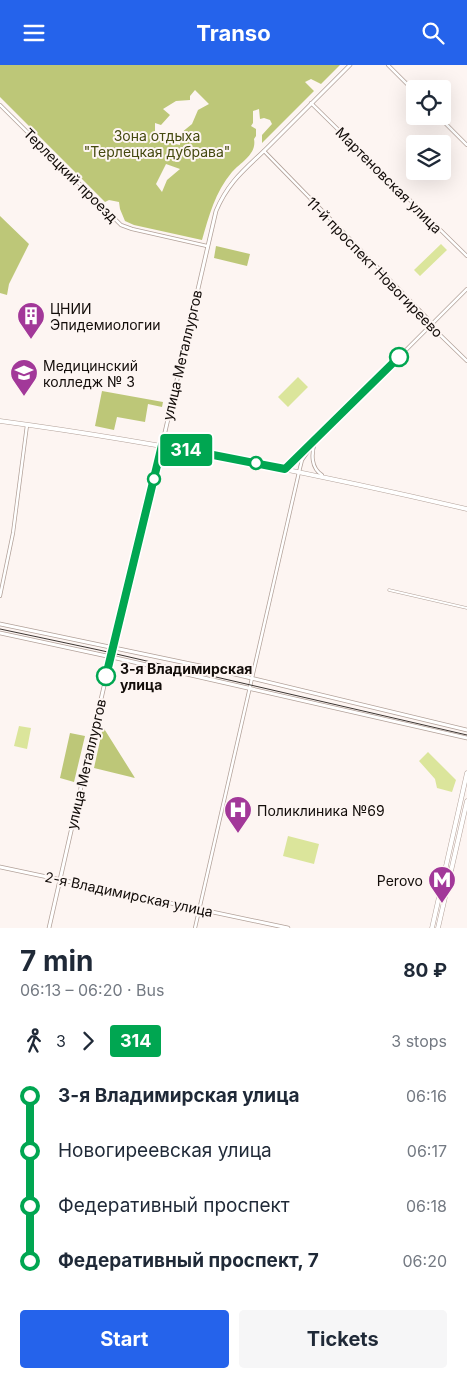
<!DOCTYPE html>
<meta charset="utf-8">
<style>
:root{--surface:#fff;--page:#f6f6f7;--text:#1f2937;--muted:#747a83;--accent:#2563eb}
body{margin:0;font-family:Inter,sans-serif;background:var(--page);color:var(--text);height:100vh;display:flex;flex-direction:column;font-size:19px;white-space:nowrap}
*{box-sizing:border-box;margin:0}
p{font-size:16px;color:var(--muted)}
.icon{flex:none;width:28px;height:28px;fill:none;stroke:currentColor;stroke-width:2;stroke-linecap:round;stroke-linejoin:round}
.map{position:relative;height:863px;overflow:hidden}
.sheet{display:flex;flex-direction:column;background:var(--surface);flex:1}
.sheet>*{flex:none}
.badge{padding:0 10px;border-radius:4px;font-size:18px;line-height:32px}
.controls{position:absolute;left:406px;top:15px;display:grid;gap:10px}
.controls a{display:grid;place-items:center;width:45px;height:45px;border-radius:5px;background:var(--surface);box-shadow:0 5px 20px #0002;font-size:25px}
.map>.badge{position:absolute;translate:-50% -50%;box-shadow:0 0 0 2px #fff}
.legs{display:flex;align-items:center;gap:8px;height:55px;padding:0 20px;font-size:16px}
.legs p{margin-inline-start:auto}
.head{display:flex;align-items:center;justify-content:space-between;height:85px;padding:0 20px}
h1{font-size:28px;font-weight:700;line-height:38px}
.primary-button{display:flex;gap:10px;margin-top:auto;padding:10px 20px}
.primary-button a{flex:1;height:58px;border-radius:5px;background:var(--accent);color:#fff;font-size:20px;font-weight:700;line-height:58px;text-align:center}
.primary-button a+a{background:var(--page);color:var(--text)}
ul{padding:0 20px;list-style:none}
li{display:flex;align-items:center;gap:18px;height:55px;font-size:19px}
li i{display:grid;place-items:center;width:8px;height:100%;margin:0 6px;background:currentColor}
li i::after{content:'';width:12px;height:12px;margin:-6px;border:4px solid;border-radius:50%;background:var(--surface)}
li p{margin-inline-start:auto}
li:first-child i{background:linear-gradient(#0000 50%,currentColor 0)}
li:last-child i{background:linear-gradient(currentColor 50%,#0000 0)}
header{display:flex;justify-content:space-between;align-items:center;height:65px;padding:0 20px;background:var(--accent);color:#fff;font-size:22px;font-weight:700}
.map>svg:first-child{display:block}
.green{fill:#dbe59b}
.forest{fill:#bdc778;fill-rule:evenodd}
.lines{fill:none;stroke-linecap:round;stroke-linejoin:round}
.pedestrian-casing{stroke:#b2a199;stroke-width:3}
.minor-casing{stroke:#b2a199;stroke-width:4}
.tertiary-casing{stroke:#b2a199;stroke-width:4.5}
.secondary-casing{stroke:#b2a199;stroke-width:5}
.pedestrian{stroke:#fff;stroke-width:2}
.minor{stroke:#fff;stroke-width:2.5}
.tertiary{stroke:#fff;stroke-width:3}
.secondary{stroke:#fff;stroke-width:4}
.tram{stroke:#3b3532;stroke-width:1}
.line-1-casing{stroke:#fff;stroke-width:11}
.line-1{stroke:#00a651;stroke-width:8}
.stop-1-dot{fill:#fff;stroke:#00a651;stroke-width:2.5}
.labels{text-anchor:middle;dominant-baseline:central;stroke-width:4;stroke-linejoin:round;paint-order:stroke}
.park-label{font-size:14px;fill:#44490e;stroke:#fdf5f2}
.street-label{font-size:14px;fill:#130d0a;stroke:#fdf5f2}
.poi-label{font-size:14px;fill:#130d0a;stroke:#fdf5f2;text-anchor:start}
.stop-label{font-size:14px;font-weight:bold;fill:#130d0a;stroke:#fdf5f2;text-anchor:start}
</style>
<header><svg class="icon" aria-label="menu" viewBox="0 0 24 24"><path d="M4 6h16M4 12h16M4 18h16"/></svg>Transo<svg class="icon" aria-label="search" viewBox="0 0 24 24"><circle cx="10" cy="10" r="6"/><path d="M15 15l6 6"/></svg></header>
<div class="map">
<svg width="467" height="863" viewBox="0 0 467 863">
<rect width="100%" height="100%" fill="#fdf5f2"/>
<path class="green" d="M 441,179 L 447,185 L 420,211 L 414,205 Z
M 298,312 L 308,322 L 288,342 L 278,332 Z
M 19,661 L 31,663 L 27,684 L 14,681 Z
M 428,687 L 456,715 L 452,727 L 437,723 L 435,714 L 419,696 Z
M 288,771 L 319,779 L 314,799 L 283,791 Z"/>
<path class="forest" d="M 0,0 L 340,0 L 321,19 L 311,14 L 305,17 L 314,26 L 262,78 L 262,70 L 272,59 L 270,55 L 264,53 L 260,54 L 259,44 L 253,46 L 253,58 L 251,61 L 256,64 L 256,71 L 254,74 C 257,89 241,97 232,107 C 215,127 209,151 202,175 L 134,160 L 125,156 L 120,144 L 119,137 L 109,135 L 105,137 L 0,32 ZM 195,25 L 209,39 L 198,45 L 192,59 L 181,68 L 180,80 L 156,75 L 149,79 L 155,66 L 155,58 L 161,60 L 170,50 L 163,44 L 176,36 L 190,35 L 190,31 ZM 166,99 L 180,104 L 167,115 L 162,127 L 156,119 Z
M 0,151 L 29,179 L 9,219 L 7,230 L 0,228 Z
M 216,181 L 250,189 L 247,201 L 214,193 Z
M 102,326 L 163,337 L 162,342 L 148,339 L 145,357 L 117,352 L 114,365 L 95,361 Z
M 103,662 L 135,713 L 94,703 Z
M 70,668 L 85,671 L 74,717 L 60,713 Z"/>
<g class="lines">
<defs>
<path id="pedestrian" d="M 389,525 L 467,543"/>
<path id="minor" d="M 388,0 L 415,27
M 311,38 L 467,191
M 0,40 L 121,160 L 132,164 L 207,181
M 438,51 L 467,80
M 264,86 L 427,253 L 435,265 L 467,296
M 315,377 C 311,389 311,403 322,410
M 285,403 L 310,380
M 0,531 L 13,468 L 27,360
M 195,863 L 299,407 L 302,395 L 315,376 L 467,224"/>
<path id="tertiary" d="M 0,559 L 205,602 L 467,665
M 0,568 L 116,593 L 467,673
M 0,802 L 288,863
M 49,863 L 112,586 L 162,380 L 216,146 C 229,115 247,103 269,81 C 296,54 323,27 350,0"/>
<path id="secondary" d="M 0,356 C 157,377 313,408 467,444
M 432,863 L 467,708
M 438,863 L 467,736"/>
</defs>
<use href="#pedestrian" class="pedestrian-casing"/>
<use href="#minor" class="minor-casing"/>
<use href="#tertiary" class="tertiary-casing"/>
<use href="#secondary" class="secondary-casing"/>
<use href="#pedestrian" class="pedestrian"/>
<use href="#minor" class="minor"/>
<use href="#tertiary" class="tertiary"/>
<use href="#secondary" class="secondary"/>
<path class="tram" d="M 0,564 L 99,585 L 467,670"/>
</g>
<g class="lines">
<defs>
<path id="line-1" d="M 106,611 L 162,380 L 285,404 L 399,292"/>
</defs>
<use href="#line-1" class="line-1-casing"/>
<use href="#line-1" class="line-1"/>
</g>
<defs>
<symbol id="building-pin" viewBox="-11 -11 22 30"><path d="M0 17L-7.5 6A9.5 9.5 0 1 1 7.5 6Z" fill="#a23899" stroke="#fdf5f2"/><path d="M-4-6H4V6H1V3H-1V6H-4ZM-2.5-4.3h1.7v1.8h-1.7ZM.8-4.3h1.7v1.8H.8ZM-2.5-1h1.7V.8h-1.7ZM.8-1h1.7V.8H.8Z" fill="#fff"/></symbol>
<symbol id="university-pin" viewBox="-11 -11 22 30"><path d="M0 17L-7.5 6A9.5 9.5 0 1 1 7.5 6Z" fill="#a23899" stroke="#fdf5f2"/><path d="M0-5L7-2L0 1L-7-2ZM-4 1L0 2.5L4 1V4Q0 6-4 4Z" fill="#fff"/></symbol>
<symbol id="hospital-pin" viewBox="-11 -11 22 30"><path d="M0 17L-7.5 6A9.5 9.5 0 1 1 7.5 6Z" fill="#a23899" stroke="#fdf5f2"/><path d="M-5-5h3v3.5h4V-5h3V5h-3V1.5h-4V5h-3Z" fill="#fff"/></symbol>
<symbol id="metro-pin" viewBox="-11 -11 22 30"><path d="M0 17L-7.5 6A9.5 9.5 0 1 1 7.5 6Z" fill="#a23899" stroke="#fdf5f2"/><path d="M-5.5 5V-5H-3L0 0L3-5H5.5V5H3V-.5L0 4L-3-.5V5Z" fill="#fff"/></symbol>
</defs>
<g fill-rule="evenodd">
<use href="#building-pin" x="15" y="235" width="32" height="43"/>
<use href="#university-pin" x="8" y="292" width="32" height="43"/>
<use href="#hospital-pin" x="222" y="729" width="32" height="43"/>
<use href="#metro-pin" x="426" y="799" width="32" height="43"/>
</g>
<g class="stop-1-dot">
<circle cx="399" cy="292" r="9"/>
<circle cx="256" cy="398" r="6"/>
<circle cx="154" cy="414" r="6"/>
<circle cx="106" cy="611" r="9"/>
</g>
<g class="labels">
<g class="park-label">
<text x="157" y="70">Зона отдыха<tspan x="157" dy="16">"Терлецкая дубрава"</tspan></text>
</g>
<g class="street-label">
<text transform="translate(71 110) rotate(45)">Терлецкий проезд</text>
<text transform="translate(389 115) rotate(45)">Мартеновская улица</text>
<text transform="translate(375 202) rotate(46)">11-й проспект Новогиреево</text>
<text transform="translate(182 290) rotate(-77)">улица Металлургов</text>
<text transform="translate(86 699) rotate(-77)">улица Металлургов</text>
<text transform="translate(129 829) rotate(12)">2-я Владимирская улица</text>
</g>
<g class="poi-label">
<text x="50" y="243">ЦНИИ<tspan x="50" dy="16">Эпидемиологии</tspan></text>
<text x="43" y="300">Медицинский<tspan x="43" dy="16">колледж № 3</tspan></text>
<text x="257" y="745">Поликлиника №69</text>
<text x="423" y="815" text-anchor="end">Perovo</text>
</g>
<g class="stop-label">
<text x="120" y="603">3-я Владимирская<tspan x="120" dy="16">улица</tspan></text>
</g>
</g>
</svg>
<div class="controls">
<a><svg class="icon" aria-label="locate" viewBox="0 0 24 24"><circle cx="12" cy="12" r="6"/><path d="M12 2v4M12 18v4M2 12h4M18 12h4"/></svg></a>
<a><svg class="icon" aria-label="layers" viewBox="0 0 24 24"><path d="M12 4l9 5-9 5-9-5zM3 14l9 5 9-5"/></svg></a>
</div>
<b class="badge" style="left:186px;top:385px;background:#00a651;color:#fff">314</b>
</div>
<section class="sheet">
<div class="head"><div><h1>7 min</h1><p>06:13 – 06:20 · Bus</p></div><b>80 ₽</b></div>
<div class="legs"><svg class="icon" aria-label="walk" viewBox="0 0 24 24"><circle cx="13" cy="4" r="2"/><path d="M13 8l-2 6 4 7M11 14l-3 7M7 12l3-4h3l4 4"/></svg>3<svg class="icon" aria-label="forward" viewBox="0 0 24 24"><path d="M9 5l7 7-7 7"/></svg><b class="badge" style="background:#00a651;color:#fff">314</b><p>3 stops</p></div>
<ul>
<li><i style="color:#00a651"></i><b>3-я Владимирская улица</b><p>06:16</p></li>
<li><i style="color:#00a651"></i><span>Новогиреевская улица</span><p>06:17</p></li>
<li><i style="color:#00a651"></i><span>Федеративный проспект</span><p>06:18</p></li>
<li><i style="color:#00a651"></i><b>Федеративный проспект, 7</b><p>06:20</p></li>
</ul>
<div class="primary-button"><a>Start</a><a>Tickets</a></div>
</section>
